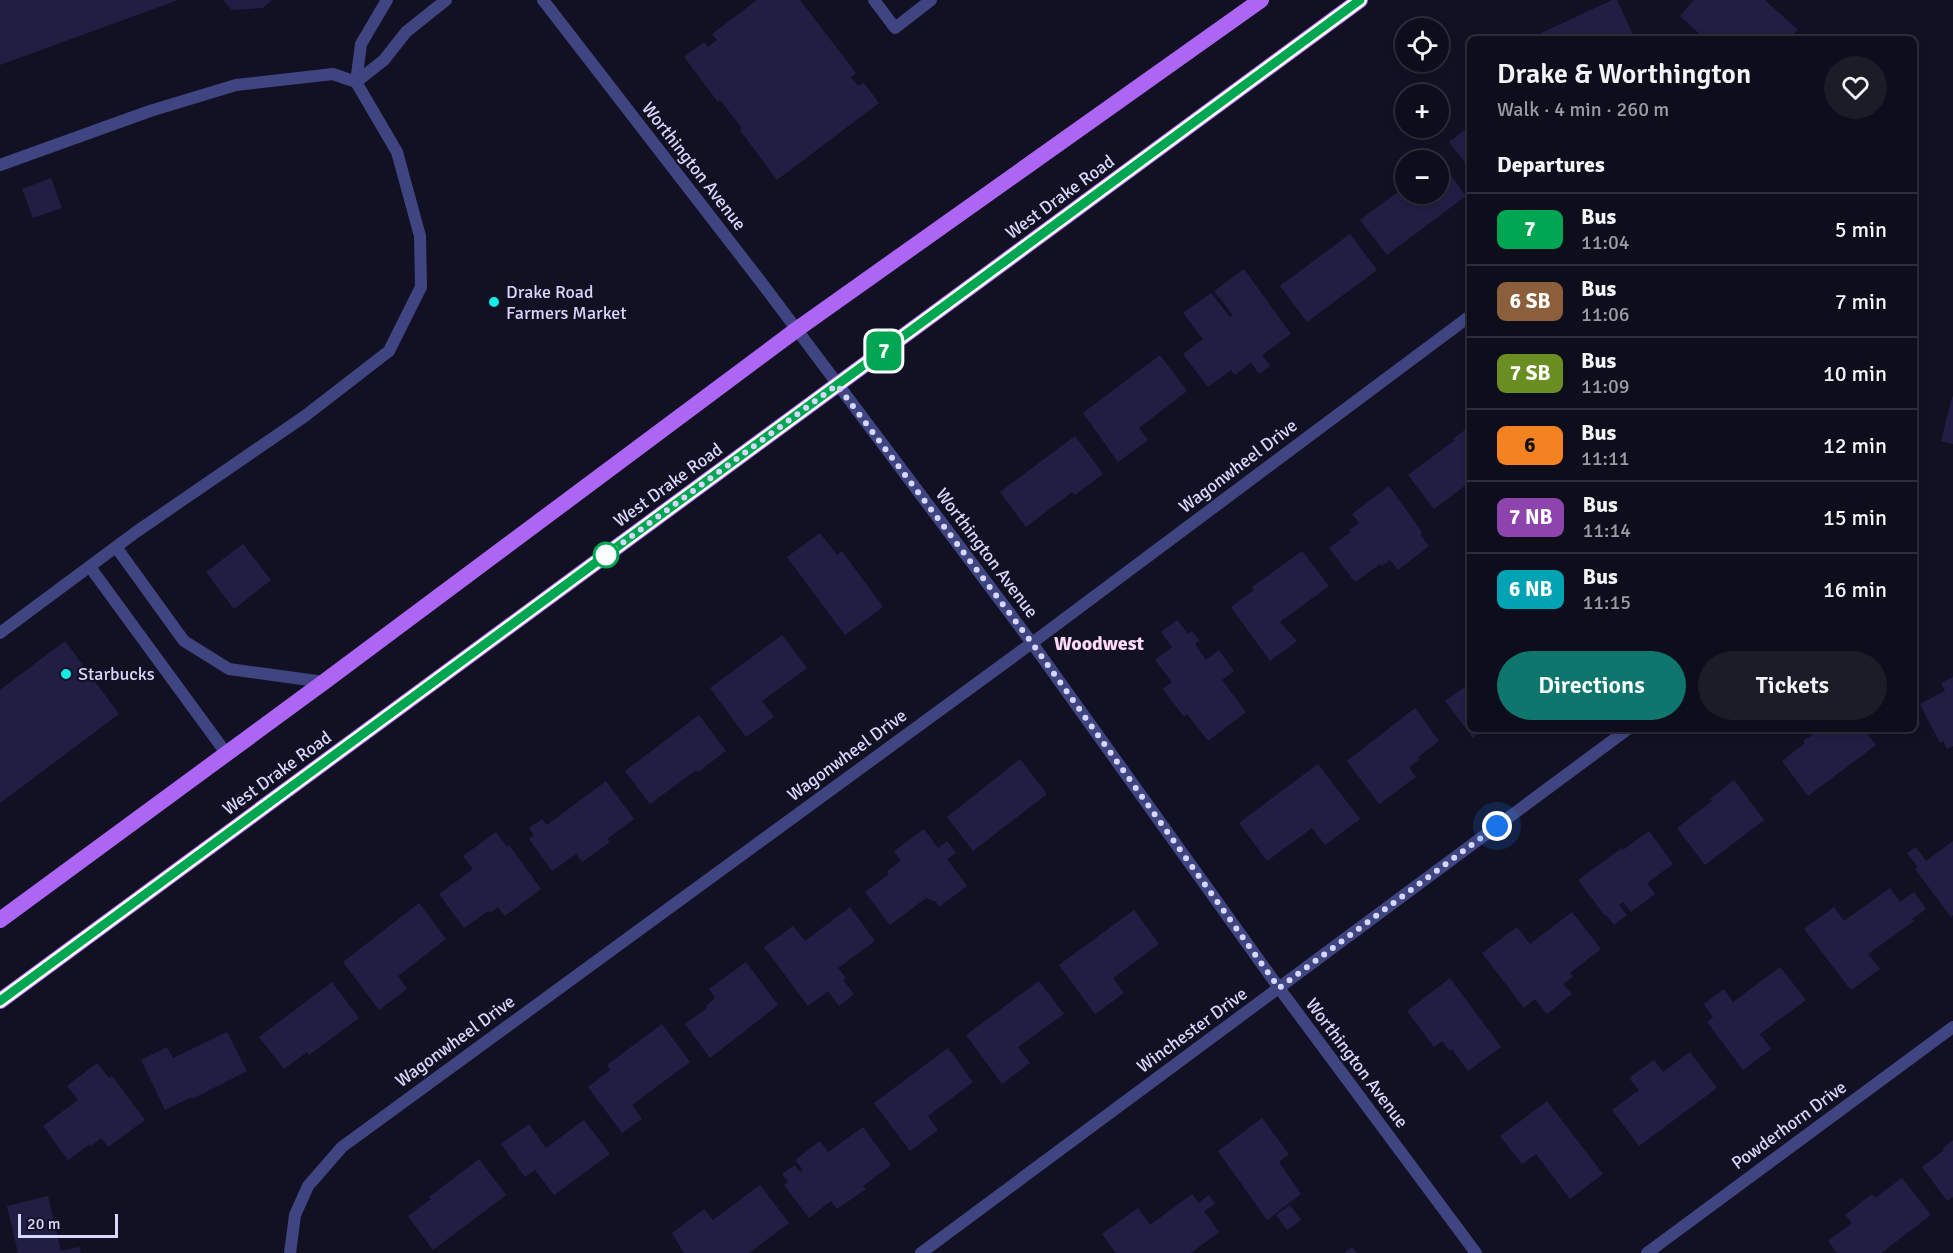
<!DOCTYPE html>
<meta charset="utf-8">
<style>
:root{--surface:#0e0d1b;--page:#1c1b28;--text:#f1f3f6;--muted:#9b9ca3;--line:#2e2d3a;--accent:#0f766e}
body{margin:0;font-family:Signika,sans-serif;background:var(--page);color:var(--text);height:100vh;display:flex;flex-direction:column;font-size:22px;white-space:nowrap}
*{box-sizing:border-box;margin:0}
p{font-size:20px;color:var(--muted)}
.icon{flex:none;width:33px;height:33px;fill:none;stroke:currentColor;stroke-width:2;stroke-linecap:round;stroke-linejoin:round}
.map{position:relative;flex:1;overflow:hidden}
.side{position:absolute;left:1467px;top:36px;width:450px;height:696px;display:flex;flex-direction:column;background:var(--surface);border-radius:9px;box-shadow:0 3px 9px #0003,0 0 0 2px var(--line)}
.side>*{flex:none}
.badge{padding:0 12px;border-radius:9px;font-size:21px;line-height:39px}
.buttons{position:absolute;left:1395px;top:18px;display:grid;gap:12px}
.buttons a{display:grid;place-items:center;width:54px;height:54px;border-radius:50%;background:var(--surface);box-shadow:0 3px 9px #0003,0 0 0 2px var(--line);font-size:30px}
.scale{position:absolute;left:18px;bottom:15px;width:100px;box-sizing:border-box;padding-left:6px;border:3px solid #d7d7fc;border-top:0;font-size:16px;line-height:21px;white-space:nowrap;color:#d7d7fc;-webkit-text-stroke:4px #121124;paint-order:stroke}
.you{position:absolute;width:30px;height:30px;margin:-15px;border:4px solid #fff;border-radius:50%;background:#1a73e8;box-shadow:0 0 0 9px #1a73e833}
.map>.badge{position:absolute;translate:-50% -50%;box-shadow:0 0 0 3px #fff}
h2{padding:0 30px;font-size:22px;line-height:54px}
.round{display:grid;place-items:center;flex:none;width:63px;height:63px;border-radius:32px;background:var(--page)}
.headline{display:flex;align-items:center;justify-content:space-between;height:102px;padding:0 30px}
h1{font-size:28px;font-weight:600;line-height:45px}
.button{display:flex;gap:12px;margin-top:auto;padding:12px 30px}
.button a{flex:1;height:69px;border-radius:36px;background:var(--accent);color:#fff;font-size:24px;font-weight:600;line-height:69px;text-align:center}
.button a+a{background:var(--page);color:var(--text)}
ul{padding:0;list-style:none}
li{display:flex;align-items:center;gap:18px;height:72px;padding:0 30px;border-top:2px solid var(--line)}
li div{flex:1}
li b{display:block;font-size:22px}
li em{font-style:normal}
li .badge{min-width:66px;font-weight:700;text-align:center}
.map>svg:first-child{display:block}
.building{fill:#211e44}
.lines{fill:none;stroke-linecap:round;stroke-linejoin:round}
.service{stroke:#3f4580;stroke-width:12}
.minor{stroke:#3f4580;stroke-width:12}
.primary{stroke:#ad66f4;stroke-width:16}
.line-casing{stroke:#fff;stroke-width:14}
.line{stroke:#00a651;stroke-width:9}
.walk{stroke:#d7d7fc;stroke-width:6;stroke-dasharray:0 10.8}
.poi-dot{fill:#12ede8;stroke:#121124;stroke-width:2}
.stop-dot{fill:#fff;stroke:#00a651;stroke-width:3}
.labels{text-anchor:middle;dominant-baseline:central;stroke-width:4.5;stroke-linejoin:round;paint-order:stroke}
.street-label{font-size:18px;fill:#d7d7fc;stroke:#121124}
.poi-label{font-size:18px;fill:#d7d7fc;stroke:#121124;text-anchor:start}
.neighbourhood-label{font-size:20px;font-weight:bold;fill:#fcd9f4;stroke:#121124}
</style>
<div class="map">
<svg width="1953" height="1253" viewBox="0 0 1953 1253">
<rect width="100%" height="100%" fill="#121124"/>
<path class="building" d="M 0,0 L 178,0 L 0,65 Z
M 223,0 L 272,0 L 263,8 L 232,10 Z
M 757,0 L 800,0 L 856,73 L 851,77 L 858,86 L 864,83 L 879,103 L 777,180 L 740,130 L 742,128 L 720,100 L 718,102 L 684,57 L 704,42 L 708,47 L 717,40 L 712,34 Z
M 1612,0 L 1617,0 L 1634,37 L 1629,39 L 1533,39 L 1533,37 Z
M 1694,0 L 1765,0 L 1798,30 L 1789,39 L 1705,39 L 1680,16 Z
M 1470,126 L 1470,169 L 1449,142 Z
M 1438,159 L 1466,196 L 1387,255 L 1360,220 L 1406,186 L 1406,194 L 1438,194 Z
M 51,178 L 62,208 L 33,218 L 22,189 Z
M 1350,234 L 1377,270 L 1307,322 L 1280,286 Z
M 1244,269 L 1291,334 L 1262,355 L 1270,366 L 1259,374 L 1251,362 L 1235,375 L 1231,370 L 1208,387 L 1183,354 L 1203,339 L 1183,313 L 1211,293 L 1230,317 L 1233,315 L 1214,291 Z
M 1160,355 L 1187,391 L 1139,428 L 1148,440 L 1118,462 L 1083,413 Z
M 1952,397 L 1953,397 L 1953,444 L 1941,441 Z
M 1470,426 L 1470,482 L 1434,509 L 1408,475 L 1455,440 L 1453,439 Z
M 1075,436 L 1103,474 L 1075,495 L 1072,492 L 1026,527 L 1000,492 Z
M 1389,486 L 1422,532 L 1420,534 L 1429,546 L 1398,570 L 1390,560 L 1382,566 L 1380,564 L 1355,582 L 1329,548 L 1351,532 L 1349,530 L 1359,523 L 1352,514 Z
M 820,533 L 837,555 L 842,551 L 883,607 L 845,635 L 787,557 Z
M 243,544 L 271,580 L 234,609 L 206,572 Z
M 1302,551 L 1329,586 L 1280,622 L 1297,641 L 1270,661 L 1231,607 L 1254,590 L 1252,587 Z
M 1177,620 L 1188,634 L 1192,631 L 1199,640 L 1195,644 L 1206,660 L 1219,650 L 1234,671 L 1222,680 L 1246,712 L 1208,741 L 1187,714 L 1184,717 L 1163,689 L 1172,682 L 1155,660 L 1172,647 L 1161,632 Z
M 782,635 L 807,668 L 762,701 L 774,717 L 746,737 L 710,688 Z
M 65,641 L 119,714 L 0,803 L 0,690 Z
M 1953,677 L 1953,746 L 1947,749 L 1943,741 L 1940,743 L 1920,704 L 1945,691 L 1941,683 Z
M 1470,683 L 1470,729 L 1484,729 L 1473,738 L 1445,701 Z
M 1415,708 L 1439,741 L 1418,757 L 1420,759 L 1409,767 L 1416,777 L 1379,804 L 1347,761 Z
M 699,715 L 726,751 L 698,772 L 696,770 L 650,804 L 625,771 Z
M 1808,729 L 1871,729 L 1866,732 L 1876,745 L 1808,796 L 1782,761 L 1805,743 L 1803,741 L 1812,735 Z
M 1020,759 L 1047,794 L 973,851 L 947,817 Z
M 1318,764 L 1360,819 L 1325,845 L 1312,828 L 1267,861 L 1239,823 Z
M 1734,780 L 1764,820 L 1705,865 L 1677,828 L 1712,801 L 1710,799 Z
M 606,781 L 634,819 L 607,839 L 610,842 L 582,862 L 576,854 L 552,871 L 529,839 L 534,835 L 529,828 L 542,819 L 547,825 Z
M 924,829 L 938,848 L 947,841 L 956,853 L 947,859 L 967,886 L 939,907 L 936,902 L 926,898 L 890,925 L 865,892 L 889,874 L 887,871 L 901,861 L 894,851 Z
M 1649,831 L 1673,864 L 1647,883 L 1655,894 L 1631,912 L 1623,902 L 1619,905 L 1627,915 L 1614,925 L 1606,915 L 1605,916 L 1578,880 L 1622,848 L 1623,850 Z
M 496,832 L 507,847 L 509,845 L 541,889 L 505,916 L 498,907 L 490,913 L 488,911 L 464,928 L 439,894 L 473,869 L 463,856 Z
M 1953,841 L 1953,915 L 1951,917 L 1915,869 L 1918,867 L 1907,853 L 1916,847 L 1926,861 Z
M 1890,888 L 1900,902 L 1914,892 L 1926,909 L 1912,919 L 1914,921 L 1868,954 L 1880,969 L 1851,990 L 1804,929 L 1834,907 L 1844,921 Z
M 419,903 L 446,939 L 398,976 L 407,989 L 379,1010 L 343,962 Z
M 850,907 L 875,941 L 838,968 L 846,978 L 843,980 L 854,994 L 839,1006 L 828,991 L 808,1006 L 764,947 L 793,926 L 805,941 Z
M 1134,910 L 1159,944 L 1113,978 L 1124,993 L 1095,1014 L 1059,965 Z
M 1572,912 L 1601,949 L 1570,973 L 1573,977 L 1563,984 L 1572,994 L 1547,1014 L 1535,999 L 1524,1008 L 1482,953 L 1517,927 L 1530,944 Z
M 746,962 L 778,1005 L 710,1058 L 685,1024 L 707,1008 L 706,1006 L 715,998 L 709,989 Z
M 1780,967 L 1806,1000 L 1760,1034 L 1771,1049 L 1743,1070 L 1707,1022 L 1713,1017 L 1704,1004 L 1724,989 L 1733,1002 Z
M 1450,978 L 1501,1047 L 1468,1071 L 1452,1049 L 1450,1051 L 1442,1041 L 1434,1047 L 1407,1011 Z
M 1039,981 L 1064,1014 L 1018,1047 L 1030,1063 L 1002,1084 L 966,1035 Z
M 332,982 L 359,1018 L 309,1055 L 307,1052 L 284,1069 L 259,1037 Z
M 662,1024 L 690,1062 L 632,1105 L 642,1119 L 622,1133 L 588,1087 L 610,1070 L 607,1065 Z
M 227,1032 L 247,1071 L 192,1099 L 191,1097 L 165,1110 L 141,1060 L 167,1047 L 173,1058 Z
M 948,1048 L 973,1082 L 928,1116 L 938,1130 L 910,1151 L 874,1103 Z
M 1690,1052 L 1717,1088 L 1639,1146 L 1612,1110 L 1639,1090 L 1629,1078 L 1654,1060 L 1663,1072 Z
M 97,1063 L 109,1078 L 112,1076 L 145,1120 L 108,1147 L 101,1138 L 91,1146 L 90,1144 L 68,1160 L 43,1126 L 78,1100 L 67,1086 Z
M 1547,1101 L 1603,1174 L 1570,1199 L 1536,1154 L 1522,1164 L 1500,1136 Z
M 1262,1118 L 1289,1154 L 1279,1162 L 1301,1194 L 1267,1220 L 1218,1151 Z
M 584,1120 L 610,1154 L 554,1195 L 535,1170 L 525,1177 L 501,1144 L 529,1124 L 546,1148 Z
M 863,1127 L 891,1165 L 863,1186 L 866,1189 L 837,1209 L 831,1201 L 809,1218 L 784,1185 L 788,1182 L 782,1174 L 795,1165 L 800,1172 L 803,1170 L 795,1160 L 820,1141 L 828,1152 Z
M 1953,1140 L 1953,1197 L 1947,1201 L 1922,1167 L 1944,1150 L 1943,1148 Z
M 479,1159 L 506,1195 L 433,1250 L 408,1216 L 431,1199 L 429,1197 Z
M 1902,1178 L 1931,1215 L 1881,1253 L 1837,1253 L 1828,1241 L 1852,1223 L 1845,1215 L 1872,1194 L 1875,1198 Z
M 760,1185 L 789,1223 L 749,1253 L 684,1253 L 672,1233 L 704,1209 L 713,1220 Z
M 1192,1194 L 1199,1203 L 1209,1195 L 1215,1204 L 1204,1211 L 1219,1232 L 1191,1253 L 1116,1253 L 1102,1234 L 1138,1208 L 1150,1225 Z
M 48,1196 L 61,1251 L 79,1247 L 81,1253 L 18,1253 L 7,1206 Z
M 1290,1205 L 1301,1220 L 1287,1230 L 1276,1215 Z
M 1352,1247 L 1357,1253 L 1344,1253 Z"/>
<g class="lines">
<path class="service" d="M 874,0 L 895,28 L 931,0
M 356,82 L 384,60 L 406,32 L 446,0
M 0,165 L 150,111 L 236,85 L 333,74 L 356,82
M 116,547 L 184,641 L 229,669 L 324,682
M 90,567 L 226,753
M 0,633 L 136,532 L 305,416 L 389,351 L 421,287 L 420,236 L 397,152 L 356,82 L 361,44 L 387,0"/>
<path class="minor" d="M 543,0 L 761,282 L 1032,643 L 1279,988 L 1476,1253
M 290,1253 L 295,1215 L 308,1186 L 342,1147 L 1032,643 L 1470,316
M 921,1253 L 1628,729
M 1647,1253 L 1953,1027"/>
<path class="primary" d="M 0,920 L 324,682 L 796,330 L 1261,0
M 0,1001 L 1360,0"/>
</g>
<g class="lines">
<defs>
<path id="line" d="M 0,1001 L 1360,0"/>
</defs>
<use href="#line" class="line-casing"/>
<use href="#line" class="line"/>
<path class="walk" d="M 606,555 L 837,385 L 1032,643 L 1279,988 L 1497,826"/>
</g>
<g class="poi-dot">
<circle cx="494" cy="302" r="6"/>
<circle cx="66" cy="674" r="6"/>
</g>
<circle class="stop-dot" cx="606" cy="555" r="12"/>
<g class="labels">
<g class="street-label">
<text transform="translate(694 166) rotate(52)">Worthington Avenue</text>
<text transform="translate(1060 197) rotate(-36)">West Drake Road</text>
<text transform="translate(1238 466) rotate(-37)">Wagonwheel Drive</text>
<text transform="translate(668 485) rotate(-36)">West Drake Road</text>
<text transform="translate(987 553) rotate(53)">Worthington Avenue</text>
<text transform="translate(847 755) rotate(-36)">Wagonwheel Drive</text>
<text transform="translate(277 773) rotate(-36)">West Drake Road</text>
<text transform="translate(1192 1030) rotate(-36)">Winchester Drive</text>
<text transform="translate(455 1041) rotate(-36)">Wagonwheel Drive</text>
<text transform="translate(1357 1063) rotate(53)">Worthington Avenue</text>
<text transform="translate(1789 1125) rotate(-36)">Powderhorn Drive</text>
</g>
<g class="poi-label">
<text x="506" y="292">Drake Road<tspan x="506" dy="21">Farmers Market</tspan></text>
<text x="78" y="674">Starbucks</text>
</g>
<g class="neighbourhood-label">
<text x="1099" y="643">Woodwest</text>
</g>
</g>
</svg>
<div class="buttons">
<a><svg class="icon" aria-label="locate" viewBox="0 0 24 24"><circle cx="12" cy="12" r="6"/><path d="M12 2v4M12 18v4M2 12h4M18 12h4"/></svg></a>
<a>+</a>
<a>−</a>
</div>
<div class="scale">20 m</div>
<div class="you" style="left:1497px;top:826px"></div>
<b class="badge" style="left:884px;top:351px;background:#00a651;color:#fff">7</b>
<section class="side">
<div class="headline"><div><h1>Drake &amp; Worthington</h1><p>Walk · 4 min · 260 m</p></div><a class="round"><svg class="icon" aria-label="heart" viewBox="0 0 24 24"><path d="M12 20l-8-8c-3-5 5-10 8-4 3-6 11-1 8 4z"/></svg></a></div>
<h2>Departures</h2>
<ul>
<li><span class="badge" style="background:#00a651;color:#fff">7</span><div><b>Bus</b><p>11:04</p></div><em>5 min</em></li>
<li><span class="badge" style="background:#8b5e3c;color:#fff">6 SB</span><div><b>Bus</b><p>11:06</p></div><em>7 min</em></li>
<li><span class="badge" style="background:#6b8e23;color:#fff">7 SB</span><div><b>Bus</b><p>11:09</p></div><em>10 min</em></li>
<li><span class="badge" style="background:#f58220;color:#111">6</span><div><b>Bus</b><p>11:11</p></div><em>12 min</em></li>
<li><span class="badge" style="background:#8e44ad;color:#fff">7 NB</span><div><b>Bus</b><p>11:14</p></div><em>15 min</em></li>
<li><span class="badge" style="background:#00a3b4;color:#fff">6 NB</span><div><b>Bus</b><p>11:15</p></div><em>16 min</em></li>
</ul>
<div class="button"><a>Directions</a><a>Tickets</a></div>
</section>
</div>
